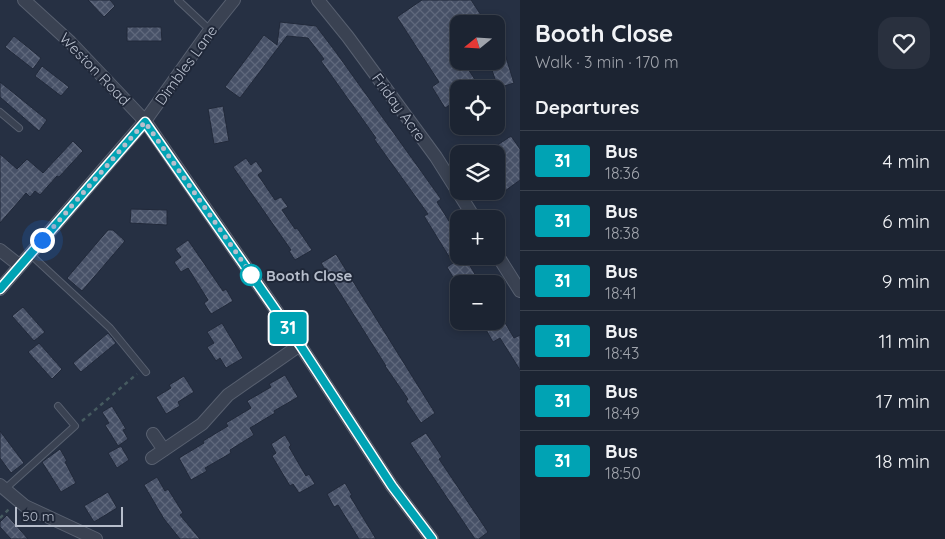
<!DOCTYPE html>
<meta charset="utf-8">
<style>
:root{--surface:#1c2432;--page:#29303e;--text:#f1f3f6;--muted:#a0a4ac;--line:#3a414d}
body{margin:0;font-family:Quicksand,sans-serif;background:var(--page);color:var(--text);height:100vh;display:flex;flex-direction:column;font-size:19px;white-space:nowrap}
*{box-sizing:border-box;margin:0}
p{font-size:16px;color:var(--muted)}
.icon{flex:none;width:28px;height:28px;fill:none;stroke:currentColor;stroke-width:2;stroke-linecap:round;stroke-linejoin:round}
.map{position:relative;flex:1;overflow:hidden}
.drawer{display:flex;flex-direction:column;background:var(--surface);width:425px}
.drawer>*{flex:none}
.badge{padding:0 10px;border-radius:4px;font-size:18px;line-height:32px}
.needle{width:32px;rotate:252deg}
.controls{position:absolute;left:450px;top:15px;display:grid;gap:10px}
.controls a{display:grid;place-items:center;width:55px;height:55px;border-radius:10px;background:var(--surface);box-shadow:0 2px 8px #0003,0 0 0 1px var(--line);font-size:25px}
.scale{position:absolute;left:15px;bottom:12px;width:108px;box-sizing:border-box;padding-left:5px;border:2px solid #b7becc;border-top:0;font-size:14px;line-height:18px;white-space:nowrap;color:#b7becc;-webkit-text-stroke:4px #1f2738;paint-order:stroke}
.you{position:absolute;width:25px;height:25px;margin:-12px;border:4px solid #fff;border-radius:50%;background:#1a73e8;box-shadow:0 0 0 8px #1a73e833}
.map>.badge{position:absolute;translate:-50% -50%;box-shadow:0 0 0 2px #fff}
h2{padding:0 15px;font-size:19px;line-height:45px}
.round{display:grid;place-items:center;flex:none;width:52px;height:52px;border-radius:15px;background:var(--page)}
.summary{display:flex;align-items:center;justify-content:space-between;height:85px;padding:0 15px}
h1{font-size:24px;font-weight:800;line-height:38px}
ul{padding:0;list-style:none}
li{display:flex;align-items:center;gap:15px;height:60px;padding:0 15px;border-top:1px solid var(--line)}
li div{flex:1}
li b{display:block;font-size:19px}
li em{font-style:normal}
li .badge{min-width:55px;font-weight:700;text-align:center}
main{display:flex;flex:1;min-height:0}
.map>svg:first-child{display:block}
.building{fill:url(#building-cross-hatch);stroke:#21293a}
.lines{fill:none;stroke-linecap:round;stroke-linejoin:round}
.service-casing{stroke:#586070;stroke-width:8}
.minor-casing{stroke:#586070;stroke-width:14}
.path{stroke:#465b60;stroke-width:2.5;stroke-dasharray:4 4;stroke-linecap:butt}
.service{stroke:#3a4252;stroke-width:6}
.minor{stroke:#3a4252;stroke-width:12}
.line-casing{stroke:#fff;stroke-width:11}
.line{stroke:#00a3b4;stroke-width:8}
.walk{stroke:#b7becc;stroke-width:5;stroke-dasharray:0 9}
.stop-dot{fill:#fff;stroke:#00a3b4;stroke-width:2.5}
.labels{text-anchor:middle;dominant-baseline:central;stroke-width:4;stroke-linejoin:round;paint-order:stroke}
.street-label{font-size:15px;fill:#b7becc;stroke:#1f2738}
.stop-label{font-size:15px;font-weight:bold;fill:#b7becc;stroke:#1f2738;text-anchor:start}
</style>
<main>
<div class="map">
<svg width="520" height="539" viewBox="0 0 520 539">
<defs>
<pattern id="building-cross-hatch" width="8" height="8" patternUnits="userSpaceOnUse" patternTransform="scale(1.25)"><rect width="8" height="8" fill="#475167"/><path d="M0 0l8 8M0 8l8-8" fill="none" stroke="#5f687c"/></pattern>
</defs>
<rect width="100%" height="100%" fill="#263043"/>
<path class="building" d="M 88,0 L 110,0 L 115,6 L 104,17 Z
M 422,0 L 471,0 L 487,24 L 459,24 L 459,61 L 463,61 L 481,89 L 459,89 L 459,99 L 445,108 L 432,87 L 439,82 L 397,17 Z
M 280,22 L 316,26 L 335,51 L 441,199 L 437,202 L 459,237 L 459,256 L 464,256 L 481,284 L 457,284 L 447,267 L 453,263 L 424,216 L 428,214 L 374,139 L 376,138 L 321,61 L 324,59 L 308,38 L 287,36 L 240,98 L 225,87 L 264,35 L 277,45 Z
M 127,27 L 161,27 L 162,41 L 127,41 Z
M 496,35 L 499,35 L 514,83 L 498,88 L 489,61 L 496,61 Z
M 14,36 L 41,58 L 33,69 L 5,47 Z
M 42,66 L 69,87 L 61,96 L 35,76 Z
M 0,82 L 47,120 L 39,131 L 0,97 Z
M 223,106 L 229,141 L 214,144 L 208,109 Z
M 511,136 L 520,149 L 520,180 L 505,191 L 496,177 L 496,146 Z
M 73,141 L 83,151 L 59,177 L 57,176 L 40,195 L 35,191 L 30,197 L 26,193 L 0,223 L 0,154 L 17,169 L 27,159 L 43,173 Z
M 246,158 L 251,165 L 256,161 L 263,171 L 258,175 L 275,200 L 281,197 L 288,207 L 282,210 L 295,229 L 297,228 L 312,250 L 295,260 L 289,251 L 291,250 L 233,167 Z
M 131,209 L 167,210 L 167,225 L 130,223 Z
M 108,230 L 113,230 L 125,241 L 82,291 L 67,278 Z
M 188,240 L 223,291 L 226,289 L 233,301 L 211,314 L 204,303 L 208,300 L 188,268 L 181,272 L 174,262 L 181,257 L 175,249 Z
M 336,254 L 435,413 L 421,423 L 406,401 L 408,399 L 385,366 L 386,366 L 321,263 Z
M 23,307 L 45,332 L 34,341 L 12,316 Z
M 481,321 L 504,321 L 514,338 L 520,335 L 520,370 L 500,338 L 493,342 Z
M 222,323 L 243,358 L 226,368 L 220,358 L 216,361 L 207,347 L 214,343 L 207,332 Z
M 108,333 L 116,343 L 81,372 L 73,363 Z
M 39,343 L 62,369 L 52,379 L 28,352 Z
M 285,375 L 298,397 L 274,411 L 275,413 L 250,428 L 254,435 L 230,450 L 231,453 L 205,468 L 207,471 L 191,480 L 179,458 L 204,443 L 203,441 L 228,426 L 226,423 L 251,408 L 247,401 L 271,387 L 269,384 Z
M 184,376 L 194,392 L 178,402 L 180,406 L 166,414 L 156,397 L 171,388 L 169,385 Z
M 112,406 L 126,429 L 123,430 L 128,439 L 118,446 L 105,425 L 109,423 L 102,412 Z
M 0,431 L 24,463 L 11,473 L 0,458 Z
M 426,433 L 442,457 L 439,459 L 488,532 L 479,539 L 475,539 L 410,443 Z
M 285,435 L 291,445 L 289,447 L 306,476 L 309,474 L 315,484 L 299,493 L 293,484 L 290,486 L 272,456 L 276,453 L 271,444 Z
M 121,446 L 129,460 L 117,468 L 108,453 Z
M 60,449 L 67,461 L 65,462 L 76,483 L 61,492 L 42,462 Z
M 157,477 L 165,491 L 168,489 L 183,513 L 180,515 L 200,539 L 180,539 L 164,519 L 144,485 Z
M 345,483 L 352,495 L 350,496 L 376,539 L 359,539 L 338,505 L 334,507 L 327,494 Z
M 108,492 L 117,508 L 94,522 L 84,506 Z
M 7,515 L 28,539 L 11,539 L 0,527 L 0,522 Z"/>
<g class="lines">
<defs>
<path id="service" d="M 178,0 L 210,30
M 0,112 L 19,128
M 30,254 L 110,328 L 146,372
M 5,489 L 75,426 L 58,406"/>
<path id="minor" d="M 24,0 L 70,42 L 145,121 L 300,345 L 392,486 L 432,539
M 318,0 L 348,37 L 436,157 L 475,219
M 0,250 L 19,265
M 496,253 L 520,291
M 0,289 L 145,121 L 210,30 L 234,0
M 153,434 L 164,450
M 152,458 L 202,424 L 228,395 L 300,345
M 0,485 L 25,506 L 96,539"/>
</defs>
<use href="#service" class="service-casing"/>
<use href="#minor" class="minor-casing"/>
<path class="path" d="M 82,421 L 137,374
M 0,518 L 9,509"/>
<use href="#service" class="service"/>
<use href="#minor" class="minor"/>
</g>
<g class="lines">
<defs>
<path id="line" d="M 0,289 L 145,122 L 300,345 L 392,486 L 432,539"/>
</defs>
<use href="#line" class="line-casing"/>
<use href="#line" class="line"/>
<path class="walk" d="M 42,240 L 145,122 L 256,281 L 251,275"/>
</g>
<circle class="stop-dot" cx="251" cy="275" r="10"/>
<g class="labels">
<g class="street-label">
<text transform="translate(186 65) rotate(-54)">Dimbles Lane</text>
<text transform="translate(95 69) rotate(46)">Weston Road</text>
<text transform="translate(399 107) rotate(54)">Friday Acre</text>
</g>
<g class="stop-label">
<text x="266" y="275">Booth Close</text>
</g>
</g>
</svg>
<div class="controls">
<a><svg class="needle" viewBox="-14 -14 28 28"><path d="M0-13l5 13h-10z" fill="#e53935"/><path d="M0 13l5-13h-10z" fill="#a0a4ac"/></svg></a>
<a><svg class="icon" aria-label="locate" viewBox="0 0 24 24"><circle cx="12" cy="12" r="6"/><path d="M12 2v4M12 18v4M2 12h4M18 12h4"/></svg></a>
<a><svg class="icon" aria-label="layers" viewBox="0 0 24 24"><path d="M12 4l9 5-9 5-9-5zM3 14l9 5 9-5"/></svg></a>
<a>+</a>
<a>−</a>
</div>
<div class="scale">50 m</div>
<div class="you" style="left:42px;top:240px"></div>
<b class="badge" style="left:288px;top:328px;background:#00a3b4;color:#fff">31</b>
</div>
<section class="drawer">
<div class="summary"><div><h1>Booth Close</h1><p>Walk · 3 min · 170 m</p></div><a class="round"><svg class="icon" aria-label="heart" viewBox="0 0 24 24"><path d="M12 20l-8-8c-3-5 5-10 8-4 3-6 11-1 8 4z"/></svg></a></div>
<h2>Departures</h2>
<ul>
<li><span class="badge" style="background:#00a3b4;color:#fff">31</span><div><b>Bus</b><p>18:36</p></div><em>4 min</em></li>
<li><span class="badge" style="background:#00a3b4;color:#fff">31</span><div><b>Bus</b><p>18:38</p></div><em>6 min</em></li>
<li><span class="badge" style="background:#00a3b4;color:#fff">31</span><div><b>Bus</b><p>18:41</p></div><em>9 min</em></li>
<li><span class="badge" style="background:#00a3b4;color:#fff">31</span><div><b>Bus</b><p>18:43</p></div><em>11 min</em></li>
<li><span class="badge" style="background:#00a3b4;color:#fff">31</span><div><b>Bus</b><p>18:49</p></div><em>17 min</em></li>
<li><span class="badge" style="background:#00a3b4;color:#fff">31</span><div><b>Bus</b><p>18:50</p></div><em>18 min</em></li>
</ul>
</section>
</main>
